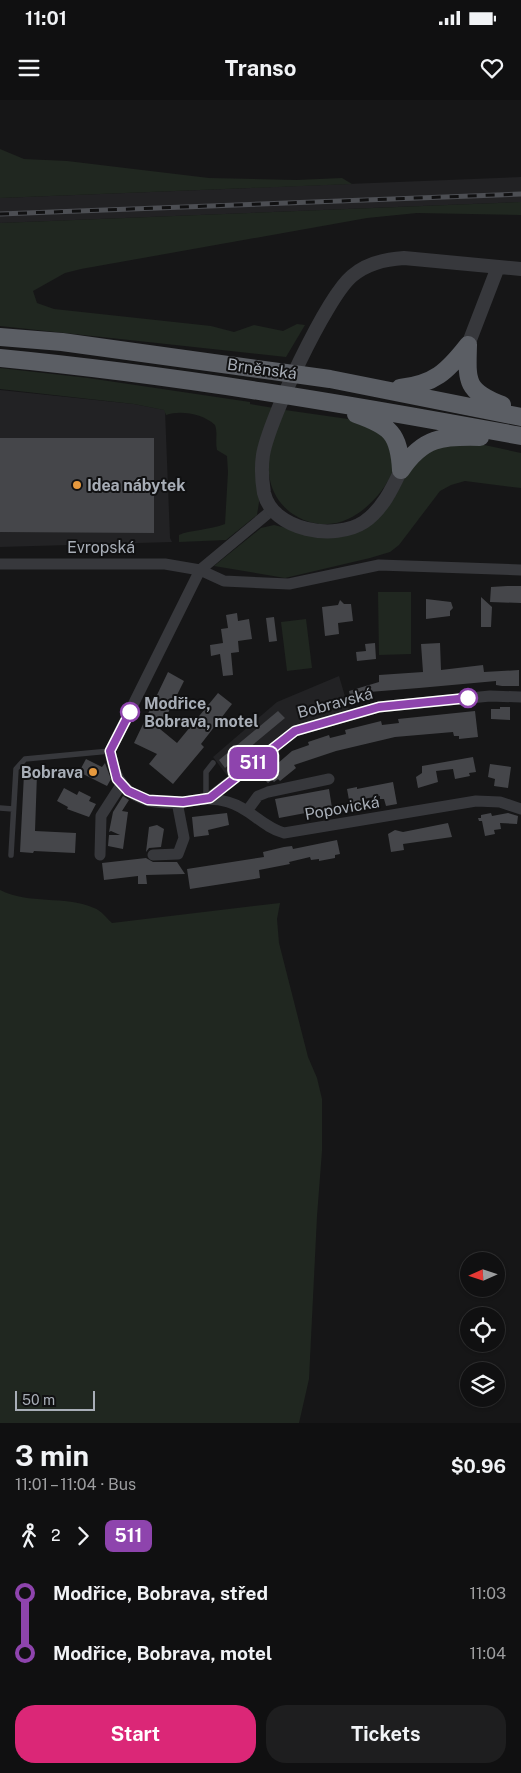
<!DOCTYPE html>
<meta charset="utf-8">
<style>
:root{--surface:#101011;--page:#1e1e1f;--text:#f1f3f6;--muted:#9c9d9f;--line:#303031;--accent:#db2777}
body{margin:0;font-family:"Public Sans",sans-serif;background:var(--page);color:var(--text);height:100vh;display:flex;flex-direction:column;font-size:19px;white-space:nowrap}
*{box-sizing:border-box;margin:0}
p{font-size:16px;color:var(--muted)}
.icon{flex:none;width:28px;height:28px;fill:none;stroke:currentColor;stroke-width:2;stroke-linecap:round;stroke-linejoin:round}
.map{position:relative;height:1323px;overflow:hidden}
.details{display:flex;flex-direction:column;background:var(--surface);flex:1}
.details>*{flex:none}
.badge{padding:0 10px;border-radius:8px;font-size:18px;line-height:32px}
.needle{width:32px;rotate:267deg}
.buttons{position:absolute;left:460px;top:1152px;display:grid;gap:10px}
.buttons a{display:grid;place-items:center;width:45px;height:45px;border-radius:50%;background:var(--surface);box-shadow:0 1px 4px #0004,0 0 0 1px var(--line);font-size:25px}
.scale{position:absolute;left:15px;bottom:12px;width:80px;box-sizing:border-box;padding-left:5px;border:2px solid #a8aeb7;border-top:0;font-size:14px;line-height:18px;white-space:nowrap;color:#a8aeb7;-webkit-text-stroke:4px #111112;paint-order:stroke}
.map>.badge{position:absolute;translate:-50% -50%;box-shadow:0 0 0 2px #fff}
.legs{display:flex;align-items:center;gap:8px;height:55px;padding:0 15px;font-size:16px}
.legs p{margin-inline-start:auto}
.summary{display:flex;align-items:center;justify-content:space-between;height:85px;padding:0 15px}
h1{font-size:28px;font-weight:700;line-height:38px}
.button{display:flex;gap:10px;margin-top:auto;padding:10px 15px}
.button a{flex:1;height:58px;border-radius:20px;background:var(--accent);color:#fff;font-size:20px;font-weight:700;line-height:58px;text-align:center}
.button a+a{background:var(--page);color:var(--text)}
ul{padding:0 15px;list-style:none}
li{display:flex;align-items:center;gap:18px;height:60px;font-size:19px}
li i{display:grid;place-items:center;width:8px;height:100%;margin:0 6px;background:currentColor}
li i::after{content:'';width:12px;height:12px;margin:-6px;border:4px solid;border-radius:50%;background:var(--surface)}
li p{margin-inline-start:auto}
li:first-child i{background:linear-gradient(#0000 50%,currentColor 0)}
li:last-child i{background:linear-gradient(currentColor 50%,#0000 0)}
.status{display:flex;justify-content:space-between;align-items:center;height:35px;padding:0 25px;background:var(--surface);direction:ltr}
.status svg{height:14px;fill:currentColor}
header{display:flex;justify-content:space-between;align-items:center;height:65px;padding:0 15px;background:var(--surface);font-size:22px;font-weight:700}
.map>svg:first-child{display:block}
.built{fill:#222224}
.green{fill:#202720}
.building{fill:#45464a}
.lines{fill:none;stroke-linecap:round;stroke-linejoin:round}
.service{stroke:#37383c;stroke-width:5.5}
.minor{stroke:#37383c;stroke-width:11}
.tertiary{stroke:#37383c;stroke-width:14}
.trunk{stroke:#5b5e64;stroke-width:18}
.rail-casing{stroke:#4c4e53;stroke-width:5}
.rail{stroke:#111112;stroke-width:3;stroke-dasharray:9;stroke-linecap:butt}
.line-1-casing{stroke:#fff;stroke-width:11}
.line-1{stroke:#8e44ad;stroke-width:8}
.poi-dot{fill:#e7993e;stroke:#111112;stroke-width:2}
.stop-1-dot{fill:#fff;stroke:#8e44ad;stroke-width:2.5}
.labels{text-anchor:middle;dominant-baseline:central;stroke-width:4;stroke-linejoin:round;paint-order:stroke}
.street-label{font-size:16px;fill:#a8aeb7;stroke:#111112}
.poi-label{font-size:16px;font-weight:bold;fill:#a8aeb7;stroke:#111112;text-anchor:start}
.stop-label{font-size:16px;font-weight:bold;fill:#a8aeb7;stroke:#111112;text-anchor:start}
</style>
<div class="status"><b>11:01</b><svg viewBox="0 0 49 12"><path d="M0 12V9h3v3zM5 12V6h3v6zM10 12V3h3v9zM15 12V0h3v12zM26 1h20v11H26zM47 4h2v5h-2z"/></svg></div>
<header><svg class="icon" aria-label="menu" viewBox="0 0 24 24"><path d="M4 6h16M4 12h16M4 18h16"/></svg>Transo<svg class="icon" aria-label="heart" viewBox="0 0 24 24"><path d="M12 20l-8-8c-3-5 5-10 8-4 3-6 11-1 8 4z"/></svg></header>
<div class="map">
<svg width="521" height="1323" viewBox="0 0 521 1323">
<rect width="100%" height="100%" fill="#161617"/>
<path class="built" d="M 521,77 L 521,102 L 0,123 L 0,98 Z
M 0,290 L 134,304 L 165,310 L 170,438 L 172,442 L 0,447 Z
M 339,576 L 349,610 L 297,626 L 229,678 L 213,657 L 277,602 Z"/>
<path class="green" d="M 0,49 L 24,59 L 67,61 L 209,78 L 296,80 L 342,78 L 352,84 L 0,98 Z
M 521,102 L 521,115 L 417,113 L 367,118 L 81,169 L 65,173 L 33,191 L 37,203 L 54,209 L 211,226 L 234,232 L 254,225 L 283,231 L 297,224 L 305,225 L 286,257 L 0,226 L 0,123 Z
M 0,268 L 88,278 L 250,302 L 250,304 L 274,308 L 257,415 L 226,440 L 179,442 L 179,435 C 189,430 210,430 225,424 L 228,372 L 227,356 L 217,350 C 215,341 218,333 215,325 C 203,314 181,310 166,315 L 164,310 L 134,304 L 0,289 Z
M 285,310 L 369,322 L 389,336 L 394,369 C 385,390 369,409 348,419 C 317,434 277,415 270,380 C 265,356 275,332 285,310 Z
M 475,343 L 521,353 L 521,388 L 465,381 L 451,385 L 440,391 L 399,445 L 390,452 L 370,458 L 285,478 L 214,466 L 261,428 L 274,425 L 327,438 L 394,398 L 409,370 L 429,348 Z
M 378,492 L 411,492 L 411,554 L 379,555 Z
M 306,519 L 312,568 L 287,571 L 281,522 Z
M 0,790 C 29,805 64,795 94,808 C 101,810 107,819 112,823 L 280,803 L 277,819 L 279,843 L 308,957 L 317,978 L 322,999 L 322,1051 L 317,1116 L 309,1279 L 299,1323 L 0,1323 Z"/>
<path class="building" d="M 0,338 L 154,338 L 154,433 L 0,432 Z
M 507,486 L 521,486 L 521,503 L 490,502 L 491,487 Z
M 481,497 L 492,507 L 491,527 L 481,527 Z
M 426,499 L 451,502 L 453,508 L 450,511 L 450,516 L 426,519 Z
M 340,500 L 344,504 L 351,504 L 353,521 L 338,523 L 339,534 L 325,536 L 322,507 L 338,505 Z
M 237,513 L 238,521 L 249,519 L 252,539 L 238,541 L 239,552 L 231,553 L 233,575 L 223,576 L 220,554 L 211,556 L 210,545 L 223,543 L 221,529 L 228,528 L 226,515 Z
M 274,517 L 277,541 L 269,542 L 266,518 Z
M 375,543 L 376,559 L 357,561 L 356,552 L 366,551 L 365,544 Z
M 440,543 L 441,570 L 483,565 L 484,572 L 519,570 L 519,586 L 502,586 L 496,585 L 496,581 L 419,588 L 369,592 L 370,595 L 351,600 L 349,591 L 379,582 L 379,575 L 423,572 L 421,544 Z
M 168,572 L 184,581 L 160,629 L 177,643 L 218,593 L 232,604 L 201,644 L 204,647 L 173,684 L 149,664 L 157,654 L 134,643 Z
M 500,607 L 510,607 L 510,620 L 491,619 L 491,609 L 500,609 Z
M 278,611 L 285,618 L 225,668 L 219,660 Z
M 475,611 L 478,637 L 459,639 L 459,636 L 454,636 L 453,632 L 395,637 L 336,651 L 294,665 L 296,668 L 280,681 L 278,679 L 274,682 L 272,680 L 268,683 L 262,677 L 292,651 L 309,645 L 308,642 L 329,635 L 330,638 L 346,634 L 345,630 L 381,621 L 382,625 L 399,623 L 398,619 Z
M 473,657 L 476,672 L 469,673 L 470,676 L 455,679 L 453,669 L 436,671 L 438,682 L 418,688 L 416,677 L 422,673 L 422,666 Z
M 86,659 L 102,667 L 105,663 L 111,679 L 107,686 L 79,672 Z
M 490,664 L 511,667 L 508,688 L 494,686 L 495,679 L 488,677 Z
M 24,674 L 37,674 L 35,731 L 76,733 L 75,753 L 34,751 L 33,753 L 20,752 Z
M 393,682 L 397,704 L 386,706 L 384,699 L 380,699 L 380,696 L 363,699 L 365,709 L 351,711 L 347,689 L 357,687 L 357,689 Z
M 64,688 L 77,695 L 79,691 L 91,697 L 89,701 L 96,704 L 89,717 L 67,709 L 68,707 L 57,701 Z
M 329,689 L 332,708 L 279,718 L 275,699 Z
M 123,696 L 129,700 L 122,711 L 128,712 L 123,749 L 108,746 L 109,735 L 120,735 L 111,731 L 109,732 L 113,712 Z
M 227,713 L 229,725 L 208,730 L 209,735 L 194,737 L 192,717 Z
M 491,713 L 492,716 L 508,713 L 518,716 L 517,724 L 500,723 L 501,729 L 494,730 L 495,734 L 485,736 L 482,721 L 479,721 L 478,718 L 481,718 L 481,715 Z
M 448,723 L 452,737 L 403,744 L 404,750 L 391,752 L 388,734 L 395,730 L 403,732 Z
M 157,725 L 164,729 L 161,747 L 149,748 L 146,752 L 149,727 Z
M 337,740 L 340,754 L 335,755 L 335,758 L 319,761 L 319,759 L 311,760 L 310,757 L 289,762 L 290,764 L 259,770 L 260,778 L 190,789 L 187,769 L 264,757 L 263,752 L 284,747 L 292,746 L 293,749 Z
M 146,758 L 153,762 L 177,762 L 185,774 L 146,775 L 147,784 L 138,784 L 138,776 L 104,780 L 102,763 Z"/>
<g class="lines">
<path class="service" d="M 206,698 L 206,672 L 213,663
M 0,708 L 13,709
M 11,755 L 16,669 L 25,659 L 110,651"/>
<path class="minor" d="M 272,410 L 200,470 L 110,651 C 115,687 135,704 172,703 C 193,702 207,696 228,702 C 250,708 262,727 284,733 L 476,701 L 500,702 L 521,709
M 0,464 L 165,464 L 200,470 L 224,481 L 289,484 L 379,465 L 521,470
M 210,697 L 295,631 L 379,607 L 490,596 L 521,597
M 247,711 L 258,696 L 268,692 L 329,679
M 100,755 L 101,716 L 121,685
M 153,755 L 178,754 L 184,738 L 177,702"/>
<path class="tertiary" d="M 468,245 L 498,167
M 401,370 C 392,389 382,410 364,422 C 335,441 273,431 264,393 C 262,381 261,368 263,355 C 268,322 326,198 352,176 C 366,164 386,159 404,158 L 521,169"/>
<path class="trunk" d="M 0,237 L 62,242 L 330,279 L 521,317
M 468,245 C 467,281 465,291 502,305
M 0,258 C 175,275 348,304 521,336
M 400,288 C 434,284 447,272 468,245
M 356,314 C 390,326 399,333 401,370
M 401,370 C 423,337 442,336 480,337"/>
<defs>
<path id="rail" d="M 0,114 L 521,94"/>
</defs>
<use href="#rail" class="rail-casing"/>
<use href="#rail" class="rail"/>
</g>
<g class="lines">
<defs>
<path id="line-1" d="M 130,612 L 110,651 L 117,679 L 128,691 L 148,700 L 183,702 L 210,698 L 295,631 L 379,607 L 468,598"/>
</defs>
<use href="#line-1" class="line-1-casing"/>
<use href="#line-1" class="line-1"/>
</g>
<g class="poi-dot">
<circle cx="77" cy="385" r="5"/>
<circle cx="93" cy="672" r="5"/>
</g>
<g class="stop-1-dot">
<circle cx="468" cy="598" r="9"/>
<circle cx="130" cy="612" r="9"/>
</g>
<g class="labels">
<g class="street-label">
<text transform="translate(262 269) rotate(8)">Brněnská</text>
<text x="101" y="447">Evropská</text>
<text transform="translate(335 603) rotate(-15)">Bobravská</text>
<text transform="translate(342 708) rotate(-10)">Popovická</text>
</g>
<g class="poi-label">
<text x="87" y="385">Idea nábytek</text>
<text x="83" y="672" text-anchor="end">Bobrava</text>
</g>
<g class="stop-label">
<text x="144" y="603">Modřice,<tspan x="144" dy="18">Bobrava, motel</tspan></text>
</g>
</g>
</svg>
<div class="buttons">
<a><svg class="needle" viewBox="-14 -14 28 28"><path d="M0-13l5 13h-10z" fill="#e53935"/><path d="M0 13l5-13h-10z" fill="#9c9d9f"/></svg></a>
<a><svg class="icon" aria-label="locate" viewBox="0 0 24 24"><circle cx="12" cy="12" r="6"/><path d="M12 2v4M12 18v4M2 12h4M18 12h4"/></svg></a>
<a><svg class="icon" aria-label="layers" viewBox="0 0 24 24"><path d="M12 4l9 5-9 5-9-5zM3 14l9 5 9-5"/></svg></a>
</div>
<div class="scale">50 m</div>
<b class="badge" style="left:253px;top:663px;background:#8e44ad;color:#fff">511</b>
</div>
<section class="details">
<div class="summary"><div><h1>3 min</h1><p>11:01 – 11:04 · Bus</p></div><b>$0.96</b></div>
<div class="legs"><svg class="icon" aria-label="walk" viewBox="0 0 24 24"><circle cx="13" cy="4" r="2"/><path d="M13 8l-2 6 4 7M11 14l-3 7M7 12l3-4h3l4 4"/></svg>2<svg class="icon" aria-label="forward" viewBox="0 0 24 24"><path d="M9 5l7 7-7 7"/></svg><b class="badge" style="background:#8e44ad;color:#fff">511</b></div>
<ul>
<li><i style="color:#8e44ad"></i><b>Modřice, Bobrava, střed</b><p>11:03</p></li>
<li><i style="color:#8e44ad"></i><b>Modřice, Bobrava, motel</b><p>11:04</p></li>
</ul>
<div class="button"><a>Start</a><a>Tickets</a></div>
</section>
